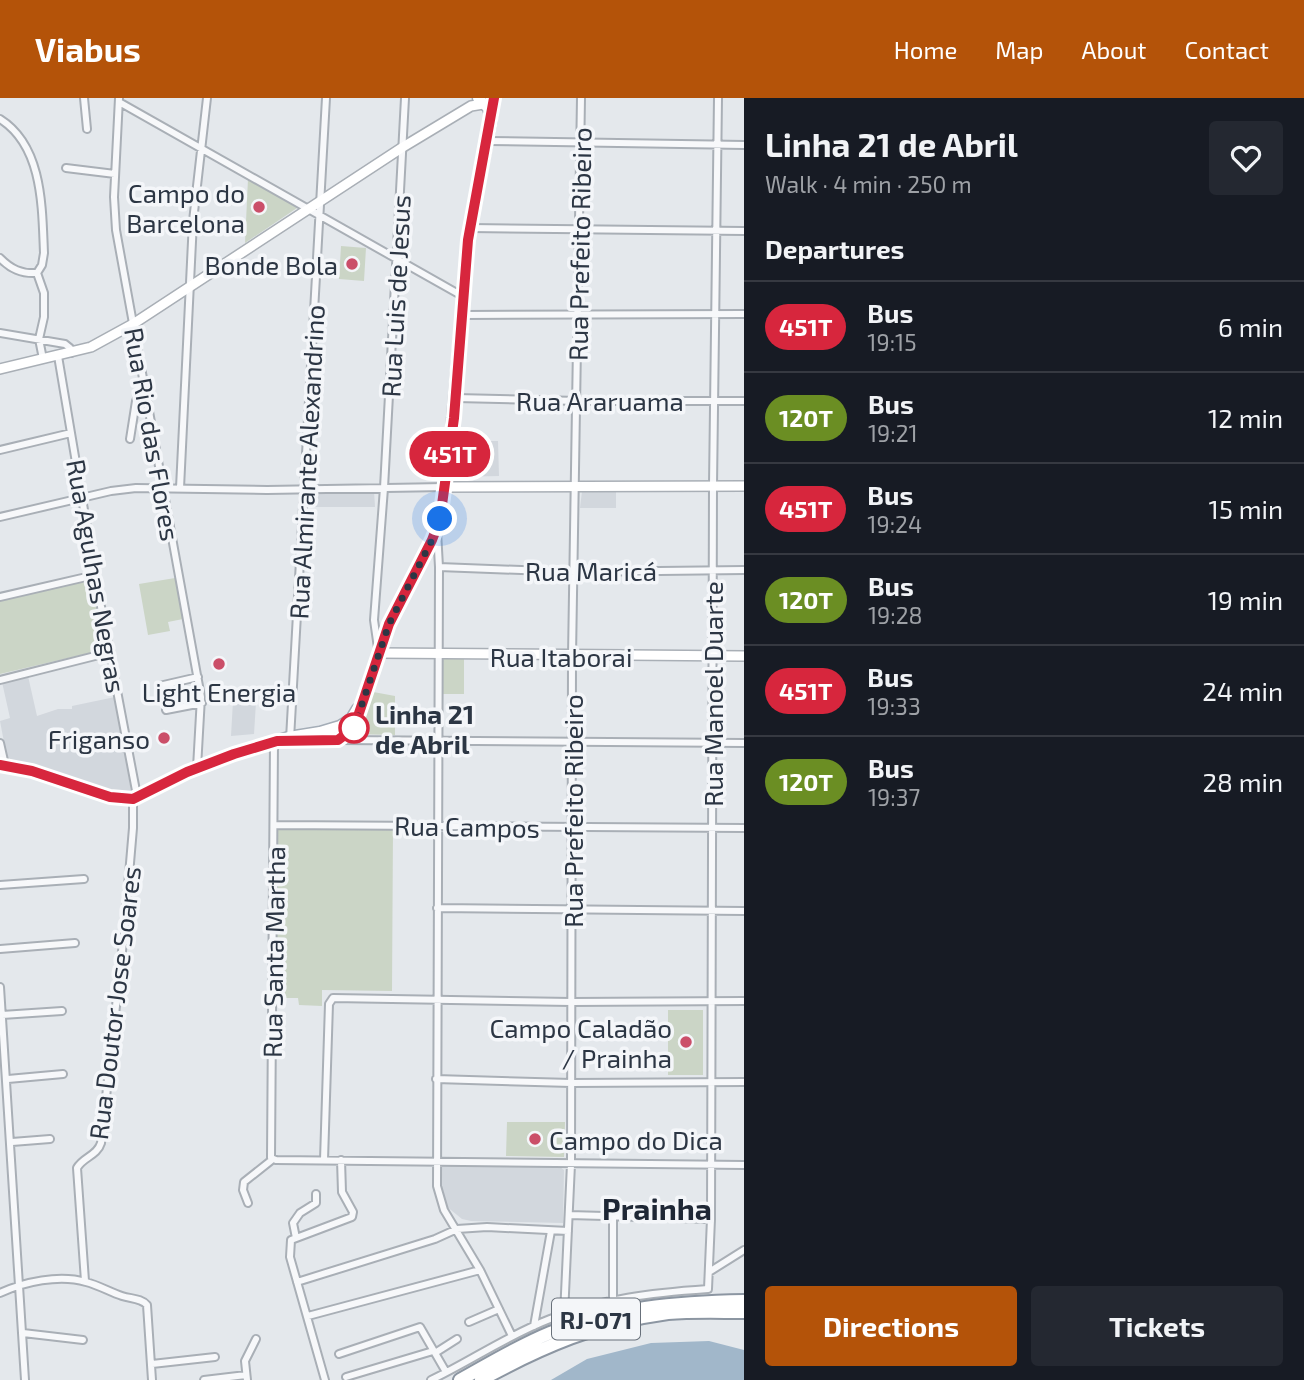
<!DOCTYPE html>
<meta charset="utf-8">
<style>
:root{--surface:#171b24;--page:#242831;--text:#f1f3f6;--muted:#9ea1a6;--line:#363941;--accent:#b45309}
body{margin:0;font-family:"Exo 2",sans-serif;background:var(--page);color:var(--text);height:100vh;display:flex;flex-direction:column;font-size:26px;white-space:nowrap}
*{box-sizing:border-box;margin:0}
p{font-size:23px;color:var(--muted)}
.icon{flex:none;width:38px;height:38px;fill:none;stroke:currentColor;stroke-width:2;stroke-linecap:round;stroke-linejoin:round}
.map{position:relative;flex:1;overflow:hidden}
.side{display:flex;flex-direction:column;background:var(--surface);width:560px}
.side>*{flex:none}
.badge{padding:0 14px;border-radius:23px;font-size:24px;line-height:46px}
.you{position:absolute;width:35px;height:35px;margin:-18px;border:5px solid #fff;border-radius:50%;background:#1a73e8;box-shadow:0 0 0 10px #1a73e833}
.map>.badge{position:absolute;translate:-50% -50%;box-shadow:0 0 0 4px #fff}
h2{padding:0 21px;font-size:26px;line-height:63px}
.round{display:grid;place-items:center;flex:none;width:74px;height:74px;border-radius:7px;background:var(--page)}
.summary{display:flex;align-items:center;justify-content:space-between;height:119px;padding:0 21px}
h1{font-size:33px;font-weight:700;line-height:52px}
.cta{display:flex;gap:14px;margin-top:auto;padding:14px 21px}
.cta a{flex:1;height:80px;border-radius:7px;background:var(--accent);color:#fff;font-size:28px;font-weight:700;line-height:80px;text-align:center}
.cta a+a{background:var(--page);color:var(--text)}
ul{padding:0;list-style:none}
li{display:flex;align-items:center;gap:21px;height:91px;padding:0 21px;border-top:2px solid var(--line)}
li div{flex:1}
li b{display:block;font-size:26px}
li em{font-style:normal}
li .badge{min-width:77px;font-weight:700;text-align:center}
header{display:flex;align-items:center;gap:42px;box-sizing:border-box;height:98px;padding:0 35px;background:var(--accent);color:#fff}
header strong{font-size:33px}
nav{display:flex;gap:38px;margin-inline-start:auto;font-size:24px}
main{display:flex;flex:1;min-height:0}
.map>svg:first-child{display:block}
.built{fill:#d2d7dd}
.green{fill:#cbd5c6}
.water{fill:#a1b7ca}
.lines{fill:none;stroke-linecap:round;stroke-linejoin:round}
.street-casing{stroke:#a9afb6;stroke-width:10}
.secondary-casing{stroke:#a9afb6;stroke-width:12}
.primary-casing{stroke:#a4adb7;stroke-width:13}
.highway-casing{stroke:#8c96a2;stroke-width:16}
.street{stroke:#f7f8fa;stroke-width:6}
.secondary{stroke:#fff;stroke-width:9}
.primary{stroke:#fff;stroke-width:10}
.highway{stroke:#fff;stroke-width:12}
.line-casing{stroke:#fff;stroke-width:16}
.line{stroke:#d7263d;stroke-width:10}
.walk{stroke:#2c3644;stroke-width:7;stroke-dasharray:0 12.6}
.poi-dot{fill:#cb4f69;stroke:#f4f6f9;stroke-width:2.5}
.stop-dot{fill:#fff;stroke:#d7263d;stroke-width:3.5}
.labels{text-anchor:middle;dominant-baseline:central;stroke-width:7;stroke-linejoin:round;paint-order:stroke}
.shield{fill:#f4f6f9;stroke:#68707a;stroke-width:2}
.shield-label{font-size:24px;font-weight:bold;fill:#2c3644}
.poi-label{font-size:26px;fill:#2c3644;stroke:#f4f6f9;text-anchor:end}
.street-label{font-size:26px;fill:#2c3644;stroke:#f4f6f9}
.stop-label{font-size:26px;font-weight:bold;fill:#2c3644;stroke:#f4f6f9;text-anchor:start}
.quarter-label{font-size:30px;font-weight:bold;fill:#1e2735;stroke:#f4f6f9}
</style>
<header>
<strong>Viabus</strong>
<nav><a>Home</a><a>Map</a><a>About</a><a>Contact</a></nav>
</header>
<main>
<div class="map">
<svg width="744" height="1282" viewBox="0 0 744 1282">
<rect width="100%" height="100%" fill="#e4e8ec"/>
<path class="built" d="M 456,343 L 498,343 L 499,378 L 455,379 Z
M 374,393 L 375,409 L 306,409 L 307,399 L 314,394 Z
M 582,393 L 616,393 L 616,410 L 580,410 Z
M 28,578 L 37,618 L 58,611 L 72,611 L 72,608 L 115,599 L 131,693 L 118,696 L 7,660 L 0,623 L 10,620 L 2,584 Z
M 233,603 L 256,604 L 254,636 L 231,638 Z
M 444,1067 L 560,1069 L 564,1072 L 563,1125 L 471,1123 L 462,1121 L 446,1108 L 442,1098 L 439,1070 Z"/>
<path class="green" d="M 248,81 L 297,110 L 245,145 Z
M 341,148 L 366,150 L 364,183 L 339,181 Z
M 175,480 L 183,521 L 168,524 L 170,533 L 148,537 L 139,486 Z
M 90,481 L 104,544 L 102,552 L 0,576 L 0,502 Z
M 464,560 L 464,596 L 442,596 L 442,563 L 444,561 Z
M 368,593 L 395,598 L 395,637 L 351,636 Z
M 278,729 L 393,730 L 392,893 L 322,892 L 322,908 L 299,907 L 298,900 L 276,900 Z
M 668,912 L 703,912 L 703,977 L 668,977 Z
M 507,1024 L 565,1024 L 564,1059 L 506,1058 Z"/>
<path class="water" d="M 709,1243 L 744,1252 L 744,1282 L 551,1282 L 587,1261 L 651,1245 Z"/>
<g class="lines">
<defs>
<path id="street" d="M 84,0 L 87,31
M 119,0 L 114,99 L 116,132 L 201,599 L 197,670
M 119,4 L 464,199
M 0,21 C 43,48 42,109 44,155 L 42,167 L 37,175
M 488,43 L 744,47
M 66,70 L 115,76
M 470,130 L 744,133
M 0,160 C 11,171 21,176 37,175 L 44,195 L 44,219 L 39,241 L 43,261
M 463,217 L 744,216
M 0,235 L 65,246 L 70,250 L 71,255
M 58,258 L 95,477 L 137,698
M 456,300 L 578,303 L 744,303
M 130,341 L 136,303 L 144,287
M 0,352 L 71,335
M 180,390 L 193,123 L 207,0
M 0,419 L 111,393 L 136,390 L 267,392 L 445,389
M 437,433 L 439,469 L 437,1088 L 444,1112 L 480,1172 L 512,1238
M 439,469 L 574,474 L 744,472
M 0,499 L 95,477
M 378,550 L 374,522 L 384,390 L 405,0
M 0,582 L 111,554
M 159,588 L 198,579
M 166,612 L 202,605
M 290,641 L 326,0
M 340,642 L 744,645
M 274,644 L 271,1060 L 276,1062 L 744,1067
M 0,645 L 5,667
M 275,727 L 744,730
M 0,787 L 84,781
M 437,810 L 744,813
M 0,851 L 75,845
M 0,889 L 25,1282
M 2,917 L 62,913
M 8,981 L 63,976
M 436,981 L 571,985 L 744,984
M 12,1044 L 50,1041
M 324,1062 L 329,906 L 333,900 L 571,904 L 744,903
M 248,1105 L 243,1092 L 244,1084 L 273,1061
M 569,1117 L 711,1121
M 613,1119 L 613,1202
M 296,1140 L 293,1125 L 300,1115 L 316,1105 L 316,1096
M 709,1174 L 744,1152
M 85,1183 L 77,1070 C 83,1059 97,1058 101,1045 L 124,835 L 133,730 L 133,701
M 297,1184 L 435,1141 L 457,1131 L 487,1129 L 568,1133
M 0,1195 C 24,1184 59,1176 86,1184 C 98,1187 110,1194 122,1198 C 131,1201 141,1200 147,1207 L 152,1282
M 564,1217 L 571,1066 L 572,558 L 581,0
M 308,1218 L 480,1172
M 469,1224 L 499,1211
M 534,1228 L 551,1133
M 23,1235 L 83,1242
M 435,1255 L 457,1241
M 339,1256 L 420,1229 L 446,1274
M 152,1266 L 215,1259
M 346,1279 L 433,1253
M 204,1282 L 246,1277
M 247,1282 L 245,1263 L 256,1241
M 325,1282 L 290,1159 L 291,1142 L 352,1119 L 353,1114 L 342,1094 L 341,1062
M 431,1282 C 471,1263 508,1237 550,1221 C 604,1200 651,1195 708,1191 L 711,1121 L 713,388 L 718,0"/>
<path id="secondary" d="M 0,271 L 91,249 L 133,226 L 403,49 L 471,8 L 489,5
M 445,389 L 744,388
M 378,555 L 744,558"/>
<path id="primary" d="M 478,0 L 488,10 L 491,20
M 277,643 L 338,641 L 354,630 L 389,526 L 437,431 L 449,358 L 468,142 L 491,24 L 494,0
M 0,667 L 32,673 L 110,699 L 133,701 L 187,674 L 234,656 L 289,639 L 320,634 L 340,628 L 351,621 L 357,611"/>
<path id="highway" d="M 460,1282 C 489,1266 518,1248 550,1235 C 611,1210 678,1204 744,1203
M 481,1282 C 541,1249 599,1224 668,1215 C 693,1213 719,1214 744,1214"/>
</defs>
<use href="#street" class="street-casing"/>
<use href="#secondary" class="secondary-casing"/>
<use href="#primary" class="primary-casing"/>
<use href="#highway" class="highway-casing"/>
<use href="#street" class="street"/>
<use href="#secondary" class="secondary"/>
<use href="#primary" class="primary"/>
<use href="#highway" class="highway"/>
</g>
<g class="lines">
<defs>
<path id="line" d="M 0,667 L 32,673 L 110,699 L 133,701 L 187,674 L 234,656 L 277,643 L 338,642 L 354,630 L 389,526 L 432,442 L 440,421 L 454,320 L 468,142 L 494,0"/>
</defs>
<use href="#line" class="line-casing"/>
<use href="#line" class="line"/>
<path class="walk" d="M 354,630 L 389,526 L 432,442 L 440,421"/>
</g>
<g class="poi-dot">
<circle cx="259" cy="109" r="7"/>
<circle cx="352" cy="166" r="7"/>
<circle cx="219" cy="566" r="7"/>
<circle cx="164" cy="640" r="7"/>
<circle cx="686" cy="944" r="7"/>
<circle cx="535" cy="1041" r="7"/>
</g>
<circle class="stop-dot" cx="354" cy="630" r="14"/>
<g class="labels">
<rect class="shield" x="552" y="1200.5" width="88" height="41" rx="5"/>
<g class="shield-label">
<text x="596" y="1221">RJ-071</text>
</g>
<g class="poi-label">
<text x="245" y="94">Campo do<tspan x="245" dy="30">Barcelona</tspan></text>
<text x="338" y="166">Bonde Bola</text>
<text x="219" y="593" text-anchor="middle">Light Energia</text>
<text x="150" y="640">Friganso</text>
<text x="672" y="929">Campo Caladão<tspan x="672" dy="30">/ Prainha</tspan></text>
<text x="549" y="1041" text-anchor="start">Campo do Dica</text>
</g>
<g class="street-label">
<text transform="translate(579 146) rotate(-89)">Rua Prefeito Ribeiro</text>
<text transform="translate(395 198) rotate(-87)">Rua Luis de Jesus</text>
<text x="600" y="302">Rua Araruama</text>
<text transform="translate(153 336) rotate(80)">Rua Rio das Flores</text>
<text transform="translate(306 364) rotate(-87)">Rua Almirante Alexandrino</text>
<text x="591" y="472">Rua Maricá</text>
<text transform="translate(97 478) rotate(80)">Rua Agulhas Negras</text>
<text x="561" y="558">Rua Itaborai</text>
<text transform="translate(712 596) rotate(-90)">Rua Manoel Duarte</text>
<text transform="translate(572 713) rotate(-90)">Rua Prefeito Ribeiro</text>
<text transform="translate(467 728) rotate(1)">Rua Campos</text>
<text transform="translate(273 854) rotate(-89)">Rua Santa Martha</text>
<text transform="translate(114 905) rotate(-83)">Rua Doutor Jose Soares</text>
</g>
<g class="stop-label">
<text x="375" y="615">Linha 21<tspan x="375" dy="30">de Abril</tspan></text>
</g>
<g class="quarter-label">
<text x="657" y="1110">Prainha</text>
</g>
</g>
</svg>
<div class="you" style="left:440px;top:421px"></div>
<b class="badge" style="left:450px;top:356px;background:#d7263d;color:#fff">451T</b>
</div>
<section class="side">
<div class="summary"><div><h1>Linha 21 de Abril</h1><p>Walk · 4 min · 250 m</p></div><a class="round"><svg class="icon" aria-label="heart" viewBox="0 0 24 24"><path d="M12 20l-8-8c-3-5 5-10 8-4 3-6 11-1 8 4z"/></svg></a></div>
<h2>Departures</h2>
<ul>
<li><span class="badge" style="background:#d7263d;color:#fff">451T</span><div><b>Bus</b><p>19:15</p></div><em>6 min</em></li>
<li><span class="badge" style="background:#6b8e23;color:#fff">120T</span><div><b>Bus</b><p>19:21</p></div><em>12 min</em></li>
<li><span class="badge" style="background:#d7263d;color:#fff">451T</span><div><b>Bus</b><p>19:24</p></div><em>15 min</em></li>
<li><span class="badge" style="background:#6b8e23;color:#fff">120T</span><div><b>Bus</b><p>19:28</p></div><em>19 min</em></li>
<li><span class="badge" style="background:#d7263d;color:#fff">451T</span><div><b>Bus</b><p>19:33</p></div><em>24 min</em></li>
<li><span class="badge" style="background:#6b8e23;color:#fff">120T</span><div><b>Bus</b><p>19:37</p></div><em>28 min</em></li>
</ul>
<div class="cta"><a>Directions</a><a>Tickets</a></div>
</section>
</main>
